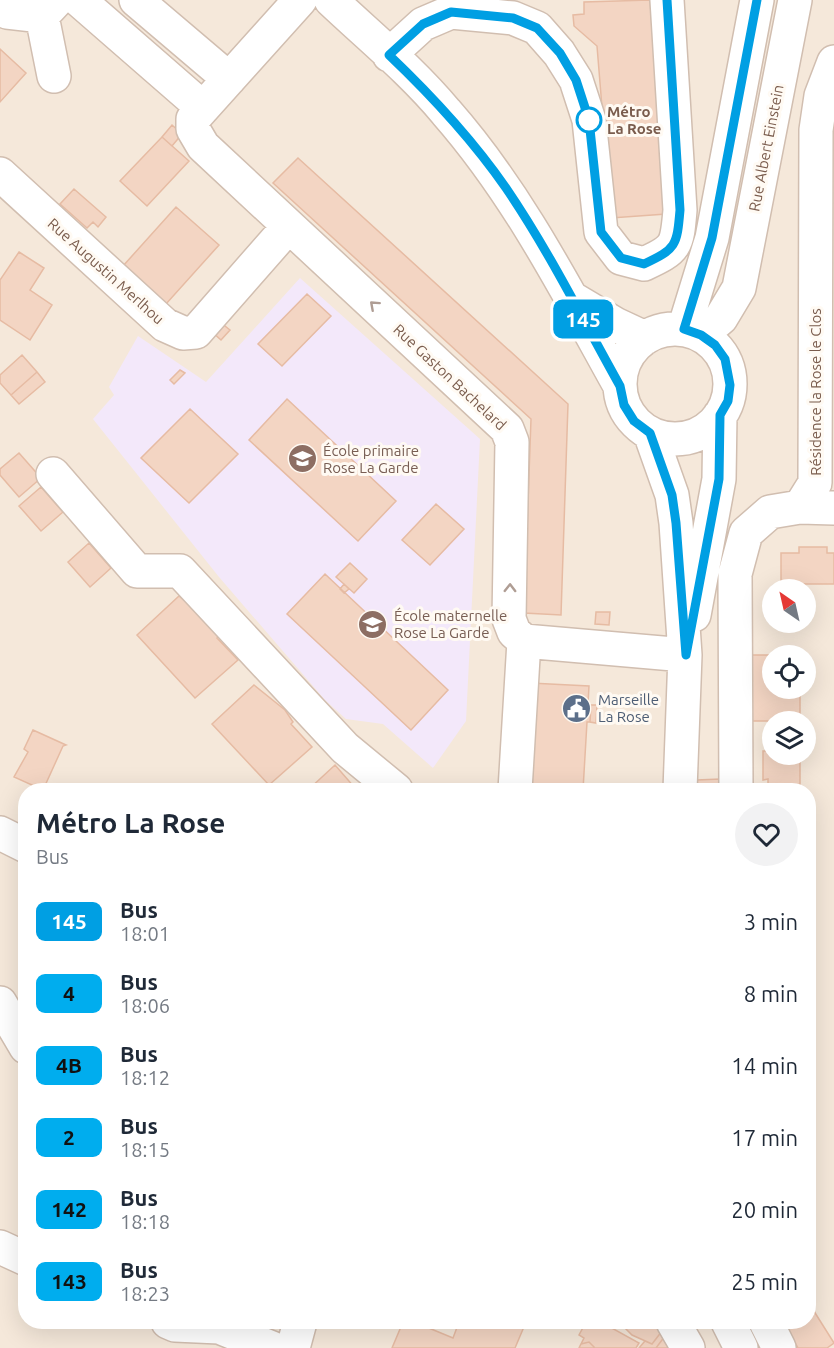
<!DOCTYPE html>
<html lang="fr">
<meta charset="utf-8">
<style>
:root{--surface:#fff;--page:#f2f2f3;--text:#1f2937;--muted:#747a83}
body{margin:0;font-family:Ubuntu,sans-serif;background:var(--page);color:var(--text);height:100vh;display:flex;flex-direction:column;font-size:22px;white-space:nowrap}
*{box-sizing:border-box;margin:0}
p{font-size:20px;color:var(--muted)}
.icon{flex:none;width:33px;height:33px;fill:none;stroke:currentColor;stroke-width:2;stroke-linecap:round;stroke-linejoin:round}
.map{position:relative;flex:1;overflow:hidden}
.sheet{position:absolute;left:18px;top:783px;width:798px;height:546px;display:flex;flex-direction:column;background:var(--surface);border-radius:24px;box-shadow:0 6px 24px #0002}
.sheet>*{flex:none}
.badge{padding:0 12px;border-radius:9px;font-size:21px;line-height:39px}
.needle{width:39px;rotate:326deg}
.fabs{position:absolute;left:762px;top:579px;display:grid;gap:12px}
.fabs a{display:grid;place-items:center;width:54px;height:54px;border-radius:50%;background:var(--surface);box-shadow:0 6px 24px #0002;font-size:30px}
.map>.badge{position:absolute;translate:-50% -50%;box-shadow:0 0 0 3px #fff}
.round{display:grid;place-items:center;flex:none;width:63px;height:63px;border-radius:32px;background:var(--page)}
.summary{display:flex;align-items:center;justify-content:space-between;height:102px;padding:0 18px}
h1{font-size:28px;font-weight:700;line-height:45px}
ul{padding:0;list-style:none}
li{display:flex;align-items:center;gap:18px;height:72px;padding:0 18px}
li div{flex:1}
li b{display:block;font-size:22px}
li em{font-style:normal}
li .badge{min-width:66px;font-weight:700;text-align:center}
.map>svg:first-child{display:block}
.residential{fill:#f5e8da;fill-rule:evenodd}
.education{fill:#f3e8fa}
.building{fill:#f3d5c3;stroke:#e6bba3;stroke-width:1.5}
.lines{fill:none;stroke-linecap:round;stroke-linejoin:round}
.minor-casing{stroke:#d1beb0;stroke-width:36}
.minor{stroke:#fff;stroke-width:33}
.oneway{stroke:#af9d94}
.line-casing{stroke:#fff;stroke-width:14}
.line{stroke:#009fe3;stroke-width:9}
.stop-dot{fill:#fff;stroke:#009fe3;stroke-width:3}
.labels{text-anchor:middle;dominant-baseline:central;stroke-width:6;stroke-linejoin:round;paint-order:stroke}
.stop-label{font-size:15px;font-weight:bold;fill:#7a5c4d;stroke:#fffaf3;text-anchor:start}
.street-label{font-size:15px;fill:#7a5c4d;stroke:#fffaf3}
.education-label{font-size:15px;fill:#785e54;stroke:#fffaf3;text-anchor:start}
.service-label{font-size:15px;fill:#4e5e75;stroke:#fffaf3;text-anchor:start}
</style>
<div class="map">
<svg width="834" height="1348" viewBox="0 0 834 1348">
<rect width="100%" height="100%" fill="#fdf6ec"/>
<path class="residential" d="M 0,0 L 834,0 L 834,1348 L 0,1348 ZM 772,590 L 806,590 L 806,622 L 772,622 ZM 772,656 L 806,656 L 806,688 L 772,688 ZM 772,722 L 806,722 L 806,754 L 772,754 ZM 26,790 L 808,790 L 808,1322 L 26,1322 Z"/>
<path class="education" d="M 300,278 L 480,439 L 466,721 L 433,768 L 383,724 L 346,719 L 325,700 L 219,577 L 93,419 L 114,395 L 109,387 L 138,336 L 206,382 Z"/>
<path class="building" d="M 650,0 L 666,214 L 611,218 L 597,46 L 574,26 L 573,15 L 584,14 L 584,2 Z
M 0,49 L 26,73 L 0,102 Z
M 172,125 L 182,134 L 172,146 L 162,137 Z
M 162,137 L 189,161 L 147,206 L 120,181 Z
M 298,158 L 568,404 L 561,615 L 524,613 L 531,419 L 273,183 Z
M 74,189 L 106,217 L 98,227 L 93,222 L 87,228 L 60,204 Z
M 176,207 L 219,245 L 166,304 L 123,266 Z
M 19,252 L 44,268 L 30,290 L 52,305 L 30,340 L 0,320 L 0,280 Z
M 307,294 L 331,316 L 282,366 L 258,344 Z
M 220,322 L 230,330 L 221,340 L 211,331 Z
M 22,355 L 37,372 L 11,395 L 0,383 L 0,375 Z
M 180,370 L 185,373 L 174,384 L 170,380 Z
M 37,372 L 45,382 L 19,404 L 11,395 Z
M 287,399 L 396,501 L 358,541 L 249,440 Z
M 190,409 L 238,454 L 189,503 L 141,458 Z
M 19,453 L 41,478 L 19,497 L 0,475 L 0,469 Z
M 41,487 L 63,512 L 41,531 L 19,506 Z
M 436,504 L 464,529 L 430,565 L 402,540 Z
M 89,543 L 111,568 L 90,587 L 68,562 Z
M 799,547 L 827,547 L 827,553 L 834,553 L 834,584 L 781,584 L 781,553 L 799,553 Z
M 350,563 L 367,579 L 354,593 L 336,577 Z
M 325,574 L 448,690 L 411,730 L 287,614 Z
M 344,584 L 349,589 L 344,593 L 340,589 Z
M 179,596 L 223,633 L 217,638 L 238,660 L 195,698 L 137,635 Z
M 596,612 L 610,612 L 609,625 L 595,624 Z
M 747,655 L 799,655 L 772,656 L 772,688 L 800,688 L 800,722 L 772,722 L 772,736 L 768,736 L 768,721 L 747,721 Z
M 530,683 L 589,686 L 588,704 L 591,705 L 590,722 L 587,722 L 583,790 L 526,790 Z
M 254,685 L 285,710 L 293,722 L 291,724 L 312,747 L 269,785 L 212,724 Z
M 591,705 L 597,705 L 596,723 L 590,722 Z
M 33,730 L 66,745 L 63,746 L 43,790 L 14,777 L 28,752 L 24,749 Z
M 768,736 L 772,736 L 772,754 L 800,754 L 800,790 L 768,790 L 768,779 L 763,780 L 763,751 L 768,751 Z
M 335,765 L 355,788 L 361,783 L 371,790 L 308,790 Z
M 720,779 L 720,790 L 698,790 L 697,780 Z
M 104,784 L 104,790 L 86,790 L 86,785 Z
M 812,1308 L 834,1343 L 827,1348 L 798,1348 L 785,1326 L 792,1322 L 808,1322 L 808,1311 Z
M 403,1322 L 426,1322 L 424,1326 L 453,1338 L 459,1322 L 526,1322 L 515,1348 L 392,1348 Z
M 586,1322 L 591,1325 L 594,1322 L 601,1322 L 639,1343 L 636,1348 L 595,1348 L 589,1342 L 581,1344 L 584,1338 L 579,1335 Z
M 625,1322 L 656,1322 L 662,1331 L 652,1344 L 632,1335 L 622,1325 Z
M 662,1331 L 665,1336 L 656,1348 L 639,1348 L 645,1341 L 652,1344 Z
M 665,1336 L 671,1348 L 656,1348 Z
M 589,1342 L 595,1348 L 579,1348 L 581,1344 Z"/>
<g class="lines">
<defs>
<path id="minor" d="M 79,0 L 203,108
M 136,0 L 229,79
M 300,0 L 193,119 L 193,129 L 203,146 L 507,429 L 512,442 L 509,619 L 514,632 L 524,641 L 685,655
M 331,0 C 369,36 412,71 446,112 C 518,194 567,291 620,386
M 0,8 L 7,12 L 42,16 L 57,0
M 42,16 L 54,76
M 389,55 L 423,24 L 451,12 L 513,18 L 537,28 L 559,53 L 576,80 L 589,120 L 601,232 L 621,258 L 644,264 C 677,249 677,246 680,210 L 667,0
M 0,174 L 165,325 L 183,333 L 196,332 L 288,227
M 573,299 L 615,324 L 645,338
M 684,329 L 712,238 L 757,0
M620 384a55 55 0 1 1 110 0a55 55 0 1 1-110 0Z
M 701,335 L 721,318 L 739,288 L 795,0
M 650,433 L 672,495 L 676,523 L 685,655 L 680,790
M 53,474 L 137,571 L 180,571 L 345,748 L 396,790
M 800,507 L 834,508
M 694,615 L 719,479 L 720,415
M 515,790 L 524,641
M 736,790 L 735,574 L 746,533 L 770,512 L 800,507 L 815,483 L 816,130 L 821,96 L 834,62
M 0,833 L 26,846
M 0,1003 L 26,1047
M 0,1247 L 26,1259
M 168,1322 L 175,1325 L 219,1327 L 272,1348
M 673,1322 L 688,1348
M 728,1322 L 741,1348
M 766,1322 L 779,1348
M 293,1348 L 300,1322"/>
</defs>
<use href="#minor" class="minor-casing"/>
<use href="#minor" class="minor"/>
</g>
<defs><path id="oneway-chevron" d="M-2-3.5L2.5 0L-2 3.5" fill="none" stroke-width="1.6" stroke-linecap="round" stroke-linejoin="round" transform="scale(1.5)"/></defs>
<g class="oneway">
<use href="#oneway-chevron" transform="translate(374 305) rotate(-138)"/>
<use href="#oneway-chevron" transform="translate(510 588) rotate(-89)"/>
</g>
<g class="lines">
<defs>
<path id="line" d="M 667,0 L 680,210 C 677,246 676,249 644,264 L 621,258 L 601,232 L 589,120 L 576,80 L 560,53 L 537,28 L 513,18 L 451,12 L 423,24 L 389,55 C 432,96 472,139 506,188 C 549,251 583,320 620,386 L 624,405 L 634,421 L 650,433 L 672,495 L 676,523 L 686,655 L 719,479 L 720,415 L 728,401 L 730,385 L 725,359 L 715,345 L 701,335 L 684,329 L 712,238 L 757,0"/>
</defs>
<use href="#line" class="line-casing"/>
<use href="#line" class="line"/>
</g>
<defs>
<symbol id="school-disc" viewBox="-11 -11 22 22"><circle r="9.5" fill="#8d6e63" stroke="#fffaf3"/><path d="M0-5L7-2L0 1L-7-2ZM-4 1L0 2.5L4 1V4Q0 6-4 4Z" fill="#fff"/></symbol>
<symbol id="civic-disc" viewBox="-11 -11 22 22"><circle r="9.5" fill="#5c6f8a" stroke="#fffaf3"/><path d="M-.6-6.5H3V-4.5H.6V-3L4-1V1h2V6H-6V1h2V-1L-.6-3ZM-1.2 2.5V6h2.4V2.5Z" fill="#fff"/></symbol>
</defs>
<g fill-rule="evenodd">
<use href="#school-disc" x="286" y="442" width="33" height="33"/>
<use href="#school-disc" x="356" y="608" width="33" height="33"/>
<use href="#civic-disc" x="560" y="692" width="33" height="33"/>
</g>
<circle class="stop-dot" cx="589" cy="120" r="12"/>
<g class="labels">
<g class="stop-label">
<text x="607" y="111">Métro<tspan x="607" dy="17">La Rose</tspan></text>
</g>
<g class="street-label">
<text transform="translate(766 148) rotate(-79)">Rue Albert Einstein</text>
<text transform="translate(106 271) rotate(42)">Rue Augustin Merlhou</text>
<text transform="translate(450 377) rotate(43)">Rue Gaston Bachelard</text>
<text transform="translate(815 392) rotate(-90)">Résidence la Rose le Clos</text>
</g>
<g class="education-label">
<text x="323" y="450">École primaire<tspan x="323" dy="17">Rose La Garde</tspan></text>
<text x="394" y="615">École maternelle<tspan x="394" dy="17">Rose La Garde</tspan></text>
</g>
<g class="service-label">
<text x="598" y="699">Marseille<tspan x="598" dy="17">La Rose</tspan></text>
</g>
</g>
</svg>
<div class="fabs">
<a><svg class="needle" viewBox="-14 -14 28 28"><path d="M0-13l5 13h-10z" fill="#e53935"/><path d="M0 13l5-13h-10z" fill="#747a83"/></svg></a>
<a><svg class="icon" aria-label="locate" viewBox="0 0 24 24"><circle cx="12" cy="12" r="6"/><path d="M12 2v4M12 18v4M2 12h4M18 12h4"/></svg></a>
<a><svg class="icon" aria-label="layers" viewBox="0 0 24 24"><path d="M12 4l9 5-9 5-9-5zM3 14l9 5 9-5"/></svg></a>
</div>
<b class="badge" style="left:583px;top:319px;background:#009fe3;color:#fff">145</b>
<section class="sheet">
<div class="summary"><div><h1>Métro La Rose</h1><p>Bus</p></div><a class="round"><svg class="icon" aria-label="heart" viewBox="0 0 24 24"><path d="M12 20l-8-8c-3-5 5-10 8-4 3-6 11-1 8 4z"/></svg></a></div>
<ul>
<li><span class="badge" style="background:#009fe3;color:#fff">145</span><div><b>Bus</b><p>18:01</p></div><em>3 min</em></li>
<li><span class="badge" style="background:#00adee;color:#111">4</span><div><b>Bus</b><p>18:06</p></div><em>8 min</em></li>
<li><span class="badge" style="background:#00adee;color:#111">4B</span><div><b>Bus</b><p>18:12</p></div><em>14 min</em></li>
<li><span class="badge" style="background:#00adee;color:#111">2</span><div><b>Bus</b><p>18:15</p></div><em>17 min</em></li>
<li><span class="badge" style="background:#00adee;color:#111">142</span><div><b>Bus</b><p>18:18</p></div><em>20 min</em></li>
<li><span class="badge" style="background:#00adee;color:#111">143</span><div><b>Bus</b><p>18:23</p></div><em>25 min</em></li>
</ul>
</section>
</div>
